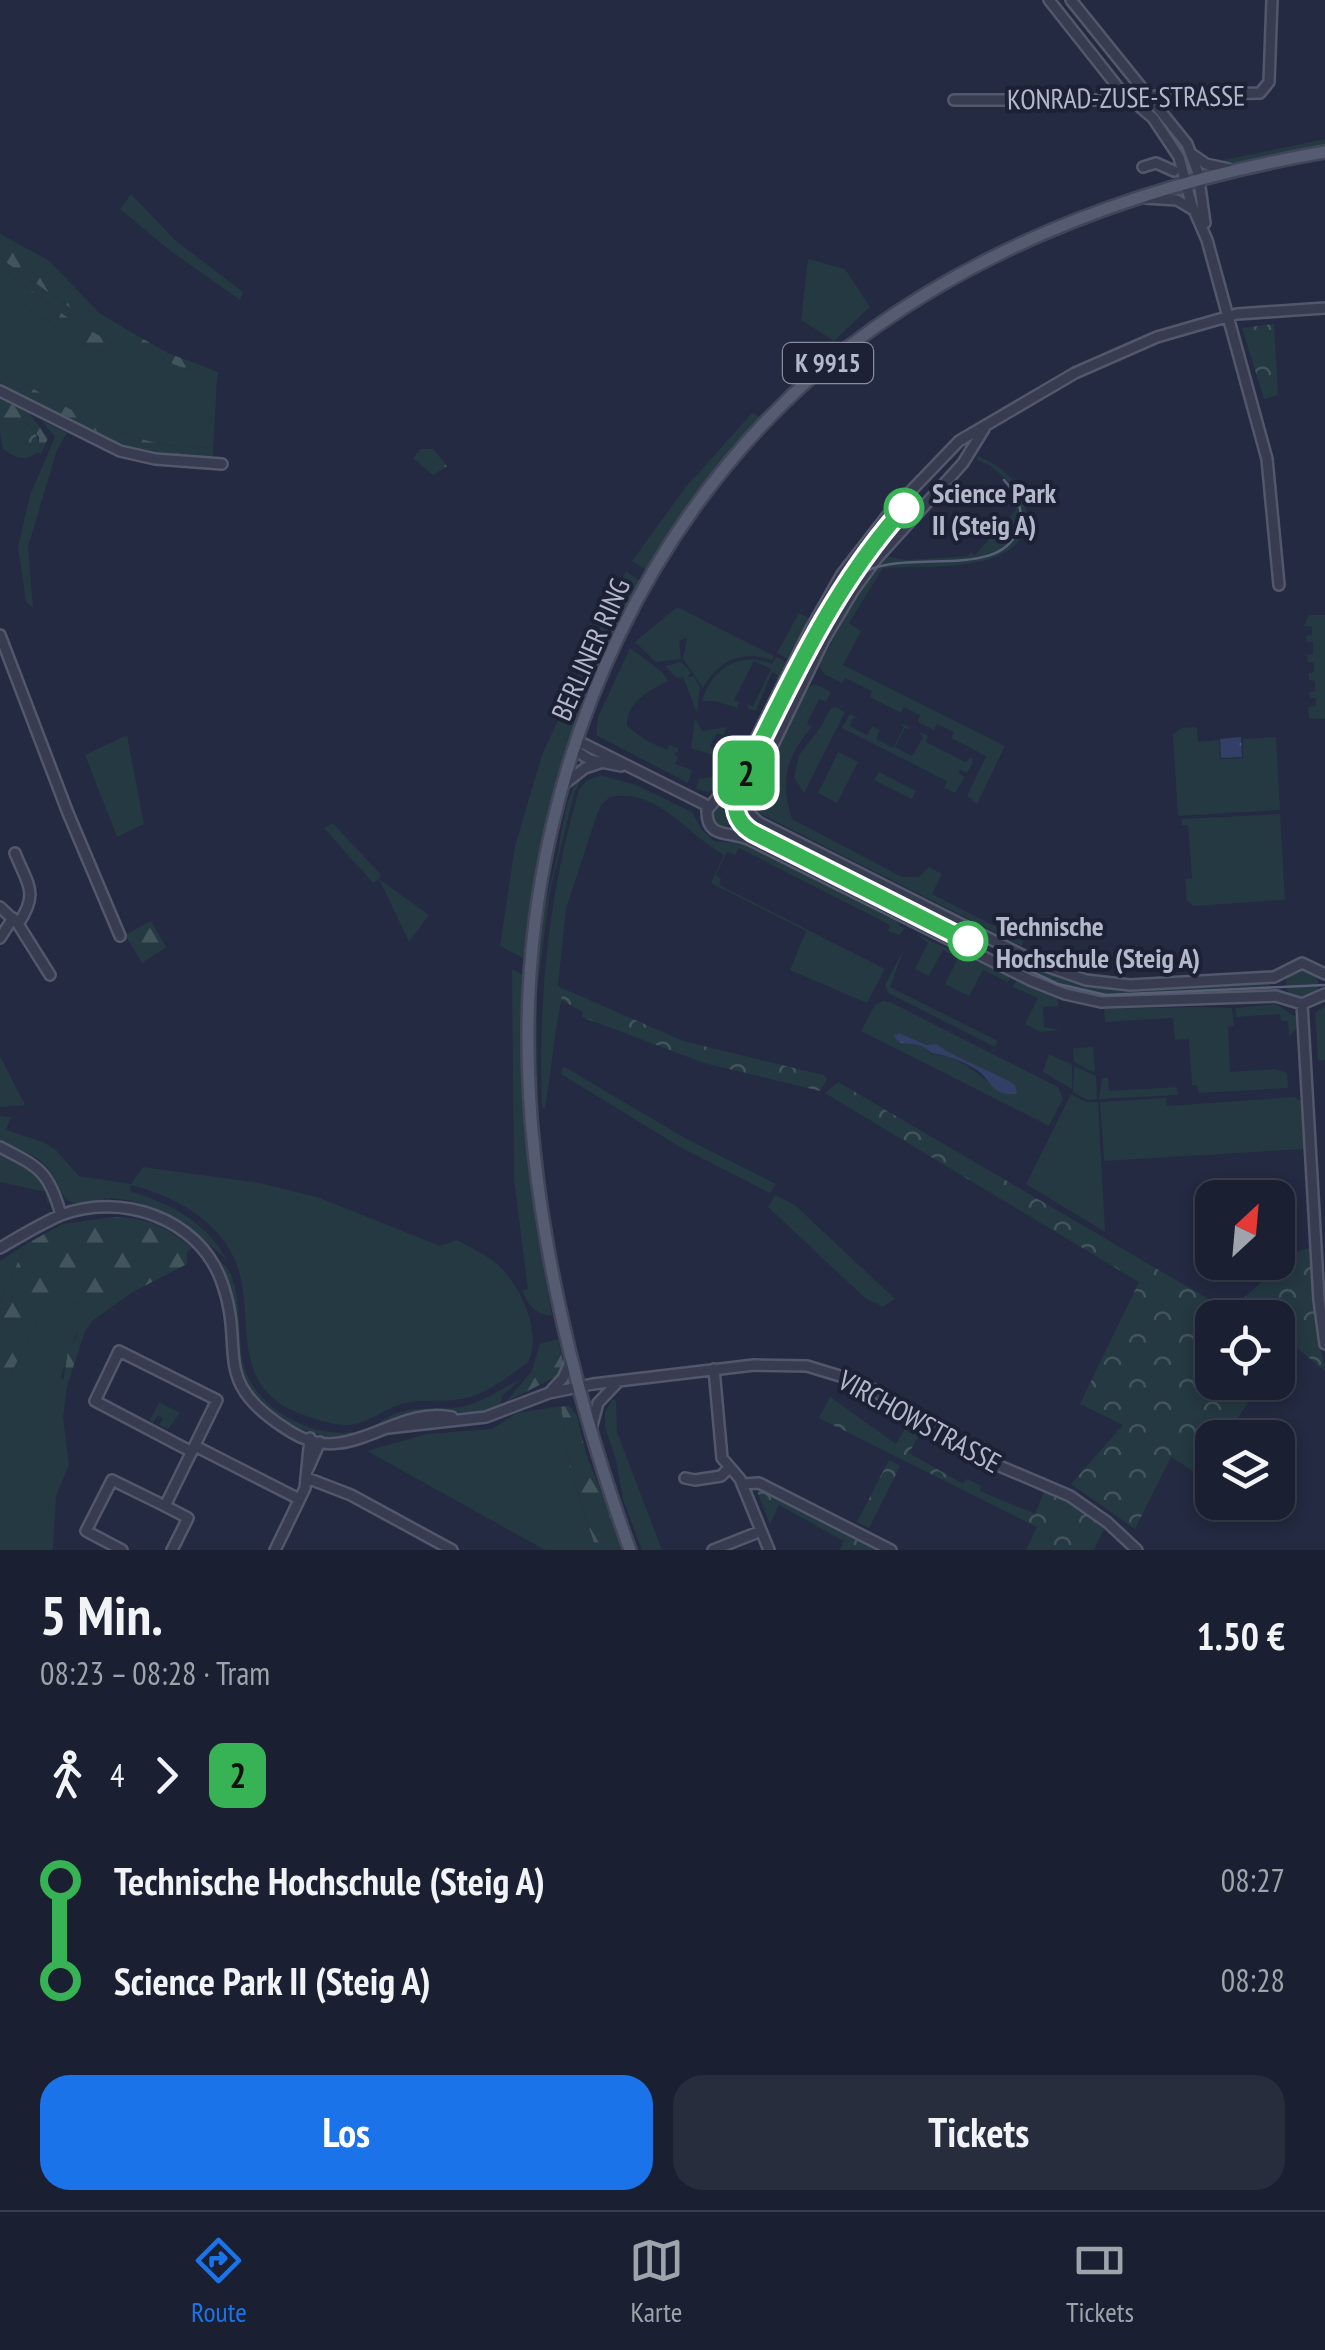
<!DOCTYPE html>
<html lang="de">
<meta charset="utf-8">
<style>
:root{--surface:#1a2031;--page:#272d3d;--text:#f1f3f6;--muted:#9fa3ab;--line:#383e4d;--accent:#1a73e8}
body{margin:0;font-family:"PT Sans Narrow",sans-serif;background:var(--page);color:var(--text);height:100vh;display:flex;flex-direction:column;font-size:38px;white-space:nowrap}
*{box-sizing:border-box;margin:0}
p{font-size:32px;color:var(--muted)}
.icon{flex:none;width:55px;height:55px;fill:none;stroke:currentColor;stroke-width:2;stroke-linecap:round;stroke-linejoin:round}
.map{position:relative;height:1550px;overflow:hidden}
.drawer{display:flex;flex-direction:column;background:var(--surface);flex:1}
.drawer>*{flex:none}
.badge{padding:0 20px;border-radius:15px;font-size:35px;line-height:65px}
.needle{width:65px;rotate:26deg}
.controls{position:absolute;left:1195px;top:1180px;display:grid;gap:20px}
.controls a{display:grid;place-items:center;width:100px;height:100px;border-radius:20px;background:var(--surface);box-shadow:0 5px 15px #0003,0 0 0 2px var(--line);font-size:50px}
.map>.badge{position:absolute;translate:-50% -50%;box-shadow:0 0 0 5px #fff}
.legs{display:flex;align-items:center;gap:15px;height:110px;padding:0 40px;font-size:32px}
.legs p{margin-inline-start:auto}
.overview{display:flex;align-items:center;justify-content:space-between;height:170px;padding:0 40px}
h1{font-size:55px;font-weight:700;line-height:75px}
.button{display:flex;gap:20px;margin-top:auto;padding:20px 40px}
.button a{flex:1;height:115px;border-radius:30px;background:var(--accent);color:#fff;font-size:40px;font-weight:700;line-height:115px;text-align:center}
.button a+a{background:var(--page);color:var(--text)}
ul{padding:0 40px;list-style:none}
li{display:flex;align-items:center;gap:35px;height:100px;font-size:38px}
li i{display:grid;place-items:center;width:15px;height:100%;margin:0 12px;background:currentColor}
li i::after{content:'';width:25px;height:25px;margin:-12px;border:8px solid;border-radius:50%;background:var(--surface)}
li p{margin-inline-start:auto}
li:first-child i{background:linear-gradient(#0000 50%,currentColor 0)}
li:last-child i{background:linear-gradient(currentColor 50%,#0000 0)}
.menu{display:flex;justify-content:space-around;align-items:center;height:140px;border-top:2px solid var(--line);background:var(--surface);font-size:28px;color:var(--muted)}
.menu a{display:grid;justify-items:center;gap:5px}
.menu .current{color:var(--accent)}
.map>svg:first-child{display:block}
.green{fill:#253942;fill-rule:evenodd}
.forest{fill:url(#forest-firs)}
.park{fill:url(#park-crowns)}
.water{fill:url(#water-ripples)}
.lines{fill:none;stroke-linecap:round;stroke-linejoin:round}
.minor-casing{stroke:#52576b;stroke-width:14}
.major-casing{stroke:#404559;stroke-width:16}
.minor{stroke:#373c50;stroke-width:9}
.major{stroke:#555b70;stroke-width:11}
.tram{stroke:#595f78;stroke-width:2.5}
.line-1-casing{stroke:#fff;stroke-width:22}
.line-1{stroke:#37b355;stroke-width:15}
.stop-1-dot{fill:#fff;stroke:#37b355;stroke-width:5}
.labels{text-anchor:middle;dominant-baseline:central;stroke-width:8;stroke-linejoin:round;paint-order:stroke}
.shield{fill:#1c2135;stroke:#868b9e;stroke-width:2.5}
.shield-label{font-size:25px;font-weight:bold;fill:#b3b8cb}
.street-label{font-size:28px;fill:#b3b8cb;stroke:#1c2135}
.stop-label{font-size:28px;font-weight:bold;fill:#b3b8cb;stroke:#1c2135;text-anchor:start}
</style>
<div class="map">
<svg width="1325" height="1550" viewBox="0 0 1325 1550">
<defs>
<pattern id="forest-firs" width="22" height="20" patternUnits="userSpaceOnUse" patternTransform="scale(2.5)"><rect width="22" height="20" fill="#253942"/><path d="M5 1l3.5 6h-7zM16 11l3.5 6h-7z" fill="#42545c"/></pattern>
<pattern id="park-crowns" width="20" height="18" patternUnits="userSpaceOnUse" patternTransform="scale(2.5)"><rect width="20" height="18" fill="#253942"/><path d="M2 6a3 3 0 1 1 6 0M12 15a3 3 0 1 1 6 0" fill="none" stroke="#42545c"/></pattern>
<pattern id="water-ripples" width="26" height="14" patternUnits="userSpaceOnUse" patternTransform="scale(2.5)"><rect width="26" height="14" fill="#333f67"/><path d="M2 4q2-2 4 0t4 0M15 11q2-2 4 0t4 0" fill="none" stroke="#4e597b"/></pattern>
</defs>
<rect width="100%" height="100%" fill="#232a41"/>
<path class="green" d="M 1325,139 L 1325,145 L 1233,164 L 1214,162 Z
M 131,194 L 176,241 L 243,292 L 240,300 L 168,249 L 120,209 Z
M 0,258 L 93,324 L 173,364 L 217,381 L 213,448 C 195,446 175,447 158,443 C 110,434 41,395 0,369 L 0,287 L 67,336 L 102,353 L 111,342 L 71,320 L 4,271 L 0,273 Z
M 808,259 L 845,269 L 870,307 L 834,341 L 801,320 Z
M 752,413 L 762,418 L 687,508 L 646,570 L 632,561 L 685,488 Z
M 41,420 L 67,433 L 57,450 L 28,547 L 33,608 L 26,602 L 18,547 L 30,495 L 55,437 Z
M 978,456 C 1000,465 1020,481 1025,505 C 1040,577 926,565 883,568 L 849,623 L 861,631 L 843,665 L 1005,746 L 977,804 L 967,796 L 986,756 L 951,738 L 954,732 L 937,724 L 934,730 L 918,722 L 920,715 L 904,707 L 901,713 L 870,697 L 872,691 L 845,678 L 842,683 L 824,674 L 819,666 L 853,602 L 886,556 L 906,560 L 968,556 L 971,552 L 975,555 L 1016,510 L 1010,483 L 991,466 L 977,460 Z
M 897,529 L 899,530 L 834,613 L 836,615 L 750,787 L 737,781 C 778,697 815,610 874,538 L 860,561 L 874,545 Z
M 626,571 L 639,581 C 574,702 540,821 523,958 L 500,946 L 515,846 L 542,755 Z
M 677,607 L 774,656 L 772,660 C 741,650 719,660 703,688 L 683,659 L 687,638 L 679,641 L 681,659 L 656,662 L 635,642 Z
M 799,613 L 809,618 L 788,659 L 777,653 Z
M 1309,615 L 1325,615 L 1325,719 L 1309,718 L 1308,707 L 1316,706 L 1316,698 L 1310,698 L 1309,692 L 1315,691 L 1315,681 L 1309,680 L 1308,673 L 1314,672 L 1314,662 L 1308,662 L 1307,655 L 1313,654 L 1313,642 L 1307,642 L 1306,636 L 1312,635 L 1312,627 L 1304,626 Z
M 630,648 L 662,672 L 668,681 C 649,690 626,703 627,726 L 645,740 L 667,750 L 670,745 L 678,748 L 678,752 L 674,753 L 678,758 L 675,764 L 692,770 L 688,783 L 596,735 L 598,717 Z
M 776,657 L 787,662 L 762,712 L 778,675 L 772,672 L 756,711 L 748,709 L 747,704 L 753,706 L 771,669 L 754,661 L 734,700 L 739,703 L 737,708 L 715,701 L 702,701 C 712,668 740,651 772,664 Z
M 681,662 L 691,672 L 688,677 L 694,676 L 700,687 L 697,713 L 683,677 L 677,678 L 665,666 Z
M 815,684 L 831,692 L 826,702 L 819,699 L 807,724 L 812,727 C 787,756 779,781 792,819 L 902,877 L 919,877 L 929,867 L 942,874 L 932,894 L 1024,941 L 1022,946 L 755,811 L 754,797 L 808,688 Z
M 836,707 L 845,712 L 804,793 L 794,778 L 799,755 L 820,728 L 831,708 Z
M 850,714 L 859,719 L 853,718 L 850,726 L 867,735 L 872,726 L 880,730 L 876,739 L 893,748 L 904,727 L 900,723 L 908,726 L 910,730 L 905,728 L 895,747 L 912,756 L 923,737 L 918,731 L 928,736 L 926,742 L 966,762 L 971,757 L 973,763 L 967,773 L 960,770 L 958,773 L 965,777 L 955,793 L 944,788 L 947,781 L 842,728 Z
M 695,718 L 702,731 L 727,727 L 723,735 L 717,733 L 710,746 L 716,750 L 713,755 L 691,748 Z
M 753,726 L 725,785 L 708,792 L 696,789 L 699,779 C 740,775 736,760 753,726 Z
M 1197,727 L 1198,742 L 1219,740 L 1220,759 L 1243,758 L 1243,739 L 1276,737 L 1280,810 L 1178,816 L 1173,735 L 1181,728 Z
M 127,735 L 144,824 L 117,837 L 85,755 Z
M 838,752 L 858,762 L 837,803 L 818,793 Z
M 585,772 L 574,794 L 550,892 L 537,992 L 538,1110 L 551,1227 C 532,1132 525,1030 540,934 C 544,906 552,879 558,851 C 563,826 565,791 585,772 Z
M 879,772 L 916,791 L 912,799 L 874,780 Z
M 600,775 L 636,785 L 692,812 L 702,830 L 714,841 L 744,844 L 900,923 L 899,926 L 905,928 L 899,935 L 888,931 L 890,925 L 739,848 L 735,855 L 727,852 L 716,875 L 721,879 L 719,885 L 885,969 L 867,1003 L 790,970 L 806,931 L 711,883 L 724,855 C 687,835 659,788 610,797 L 602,804 L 597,814 L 566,909 L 558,986 L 564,989 C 554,1029 552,1068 545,1108 L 542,1107 C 538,999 548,895 579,790 L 586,781 Z
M712 816a11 11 0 1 1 22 0a11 11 0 1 1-22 0Z
M 1280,814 L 1285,900 L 1193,906 L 1187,900 L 1185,879 L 1192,878 L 1188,825 L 1182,825 L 1182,819 Z
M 333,823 L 381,875 L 379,879 L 429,915 L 409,942 L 379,879 L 373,883 L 324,828 Z
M 762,826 L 877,885 L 885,893 L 882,899 L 755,840 Z
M 916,934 L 1010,977 L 1008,982 L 983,970 L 969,996 L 945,984 L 958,958 L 943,950 L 929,976 L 915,969 L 928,943 Z
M 904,949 L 890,987 L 998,1041 L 995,1047 L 888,993 L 885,985 Z
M 1017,959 L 1096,984 L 1270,980 L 1270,994 L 1095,999 L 1095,996 C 1067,991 1036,985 1014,966 Z
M1286 984a16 16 0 1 1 32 0a16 16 0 1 1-32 0Z
M 512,969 L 523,975 L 525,1122 L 536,1226 L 552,1316 C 534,1313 529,1306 522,1291 L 528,1289 L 514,1180 Z
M 1016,981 L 1058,999 L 1058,1006 L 1043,1007 L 1044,1027 L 1060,1030 L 1041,1032 L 1025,1024 L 1038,998 L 1013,987 Z
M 882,1001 L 890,1002 L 1058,1087 L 1063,1099 L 1049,1126 L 861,1031 L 875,1005 ZM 897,1033 L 951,1053 L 985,1072 L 998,1076 L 1009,1095 C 982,1081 965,1055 931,1054 C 923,1042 911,1046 899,1042 Z
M 1276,1004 L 1296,1017 L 1296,1029 L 1289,1036 L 1288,1021 L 1281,1021 L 1280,1014 L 1236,1017 L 1236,1008 Z
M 1325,1006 L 1325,1060 L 1318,1061 L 1315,1013 Z
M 1193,1007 L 1232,1008 L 1234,1026 L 1228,1027 L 1230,1072 L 1275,1069 L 1287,1073 L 1288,1088 L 1199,1093 L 1196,1085 L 1192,1085 L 1189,1039 L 1175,1040 L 1173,1018 L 1105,1022 L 1104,1009 Z
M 1093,1047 L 1095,1073 L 1074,1062 L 1073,1048 Z
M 1049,1054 L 1072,1065 L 1072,1089 L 1043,1072 Z
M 0,1056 L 25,1105 L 0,1107 Z
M 563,1066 L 685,1138 L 776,1184 L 770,1193 L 680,1147 L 561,1074 Z
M 1074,1066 L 1096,1076 L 1097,1099 L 1088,1100 L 1073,1092 Z
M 1102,1078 L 1108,1078 L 1109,1091 L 1177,1087 L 1178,1095 L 1099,1099 Z
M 1071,1094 L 1086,1102 L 1098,1102 L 1105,1232 L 1026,1184 Z
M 1295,1097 L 1302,1102 L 1305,1149 L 1104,1161 L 1100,1102 L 1166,1098 L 1167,1106 Z
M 0,1116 L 11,1117 L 6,1130 L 43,1142 L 56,1150 L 79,1176 L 131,1184 L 143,1167 L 259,1183 L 317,1197 L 440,1246 L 457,1240 C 469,1246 481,1253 492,1260 C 519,1280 542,1330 529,1361 C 509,1377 482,1398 455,1400 C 438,1402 420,1399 402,1404 C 383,1409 367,1425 346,1425 C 331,1425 315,1419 301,1414 C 217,1383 266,1301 226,1244 C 204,1212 167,1194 131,1185 L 130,1191 C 170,1204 206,1221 227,1260 C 192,1229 154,1198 104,1198 L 101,1204 C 49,1207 71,1191 43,1163 C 32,1153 14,1148 0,1141 Z
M 0,1152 L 38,1171 L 53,1199 L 47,1204 L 46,1192 L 0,1182 Z
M 775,1195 L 795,1205 L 895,1299 L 883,1307 L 865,1298 L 768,1207 Z
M 26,1244 L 0,1302 L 0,1261 Z
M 222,1263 C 242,1277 238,1333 242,1357 C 249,1406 311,1441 359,1431 C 374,1428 386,1416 400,1412 C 420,1406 441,1410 461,1407 C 483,1403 505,1386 520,1380 L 502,1396 L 500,1406 C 470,1420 440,1406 409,1414 C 389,1420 372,1433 351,1436 C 306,1442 246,1408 237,1361 C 230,1323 236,1302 218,1264 Z
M 65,1297 L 86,1307 L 61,1376 L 67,1386 L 63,1417 L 69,1465 L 56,1496 L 53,1550 L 0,1550 L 0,1396 L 48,1299 Z
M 613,1399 L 616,1401 L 617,1432 L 662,1550 L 642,1550 L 623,1500 L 616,1460 L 605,1427 L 605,1412 Z
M 159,1402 L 180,1413 L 168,1429 L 159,1425 L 163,1419 L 158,1415 L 153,1423 L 150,1420 Z
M 561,1406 L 571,1473 L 594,1544 L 586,1550 L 545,1550 L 367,1451 L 426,1434 L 492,1429 L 517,1413 Z"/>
<path class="forest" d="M 0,234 L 48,260 L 99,313 L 129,331 L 168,353 L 218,372 L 217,381 L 173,364 L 93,324 L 0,258 Z
M 4,271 L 71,320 L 111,342 L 102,353 L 67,336 L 0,287 L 0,273 Z
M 0,369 C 42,395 110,434 158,443 C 176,447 195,446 213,448 L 213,458 L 160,455 L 138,449 L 115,441 L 0,383 Z
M 0,399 L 29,413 L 48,438 L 44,447 L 39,445 L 39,437 L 27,423 L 5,423 L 0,434 Z
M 421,449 L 433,449 L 447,466 L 433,475 L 413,458 Z
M 151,921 L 166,947 L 142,963 L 125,935 Z
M 112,1217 C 149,1218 163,1225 192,1248 L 187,1252 L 187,1264 L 131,1293 L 92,1321 L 85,1331 L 67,1386 L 63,1383 L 68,1351 L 76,1338 L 80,1318 L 86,1307 L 65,1297 L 58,1302 L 48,1299 L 0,1396 L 0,1302 L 26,1244 L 63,1224 Z
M 558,1339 L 563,1362 L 559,1375 L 506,1402 L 532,1371 L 540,1344 Z
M 569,1405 L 577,1416 L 586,1454 L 625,1550 L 586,1550 L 594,1543 L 571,1473 L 561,1407 Z"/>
<path class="park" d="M 1274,324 L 1278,395 L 1264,399 L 1242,328 Z
M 18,419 C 29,424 38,432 39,445 L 44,447 L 41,454 L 37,452 C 25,463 15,457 3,449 L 0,434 L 5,423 Z
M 564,989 L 683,1041 L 823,1075 L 827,1079 L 820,1091 L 704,1063 L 582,1017 L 583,1012 L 561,1000 Z
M 838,1082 L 1239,1317 L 1212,1318 L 1212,1382 L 1262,1383 L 1224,1437 L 1212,1438 L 1212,1455 L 1200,1475 L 1171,1457 L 1135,1529 L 1071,1484 L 1123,1425 L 1080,1404 L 1139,1282 L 825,1093 Z
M 1311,1247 L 1314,1304 L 1325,1299 L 1325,1315 L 1316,1322 L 1325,1371 L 1278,1332 L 1278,1318 L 1253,1317 L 1234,1307 L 1292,1254 Z
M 830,1397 L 896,1444 L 910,1420 L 922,1429 L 909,1453 L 963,1484 L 967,1479 L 981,1486 L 980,1491 L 1035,1514 L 1045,1489 L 1076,1505 L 1105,1527 L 1094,1550 L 1026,1550 L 1037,1527 L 819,1418 Z
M 889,1460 L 900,1466 L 869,1528 L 857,1522 Z
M 762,1490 L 883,1550 L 840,1550 L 844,1541 L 779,1505 L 770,1524 L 757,1491 Z"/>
<path class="water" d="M 1241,737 L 1242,757 L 1221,758 L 1220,739 Z
M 899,1033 L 927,1045 L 936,1044 C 960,1061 989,1069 1015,1085 L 1017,1094 C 991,1097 991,1079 977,1070 C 962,1061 948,1055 931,1053 C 922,1042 911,1046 899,1042 L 894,1036 Z"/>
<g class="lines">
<defs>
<path id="minor" d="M 1049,0 L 1121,91 L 1153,118 L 1179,157 L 1191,203 L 1207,240 L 1267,459 L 1279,585
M 1071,0 L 1187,144 L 1198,173 L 1205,223
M 954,100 L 1115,100 L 1169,95 L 1260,93 L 1269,82 L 1272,0
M 1193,155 L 1206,164 L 1229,169
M 1143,167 L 1156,163 L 1174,171
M 1145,198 L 1177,200 L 1192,209
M 0,391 L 120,451 L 155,459 L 222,464
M 0,635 L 68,813 L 120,936
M 576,740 L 708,806
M 573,749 L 590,760 L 621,766
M 567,782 L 585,768 L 600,763
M 721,795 L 733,785 L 809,632 L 842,574 L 887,516 L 959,441 L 1075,373 L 1157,337 L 1237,314 L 1325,308
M 746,806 L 749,794 L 824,640 L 853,591 L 877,558 L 963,463 L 984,429
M 15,853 C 27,884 40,892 18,924
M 0,907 L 18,924 L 50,975
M 0,938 L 13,918
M 1325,974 L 1302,963 L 1274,977 L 1130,985 L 1086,980 L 1040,964 L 760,823 C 743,813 744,790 718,797 L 707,810 C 706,839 729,831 748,839 L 1030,980 L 1065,994 L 1101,1002 L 1276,996 L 1302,1004 L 1325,994
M 1302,1004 L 1319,1300 L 1325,1344
M 0,1147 C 39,1167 49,1171 61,1215
M 0,1248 C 19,1237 40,1224 61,1215 C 121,1192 198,1218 221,1280 C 248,1352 206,1380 291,1432 C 350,1469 394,1405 452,1417
M 714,1369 L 722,1458 L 740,1479 L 769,1550
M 551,1391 L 563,1378 L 572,1358
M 388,1428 L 486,1417 L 549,1393 L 593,1384 L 754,1365 L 807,1366 L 863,1383 L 967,1452 L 1070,1496 L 1107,1522 L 1137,1550
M 591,1429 L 598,1403 L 617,1383
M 195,1446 L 299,1499
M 308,1469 L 320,1442
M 307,1478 L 351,1495 L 452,1550
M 685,1478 L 695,1480 L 721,1476 L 729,1468
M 743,1484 L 759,1483 L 891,1550
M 122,1550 L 86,1531 L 112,1480 L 165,1506
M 172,1550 L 188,1518 L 165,1506 L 217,1400 L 119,1351 L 95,1401 L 192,1452
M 275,1550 L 305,1488 L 310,1438
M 713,1550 L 761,1531"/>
<path id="major" d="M 630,1550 C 572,1390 526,1199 528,1028 C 530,761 652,484 874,328 C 1008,233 1165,180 1325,152"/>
</defs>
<use href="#minor" class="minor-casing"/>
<use href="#major" class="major-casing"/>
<use href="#minor" class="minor"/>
<use href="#major" class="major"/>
<path class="tram" d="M 849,575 L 882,531
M 900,902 L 753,827 L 742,812 L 741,795 C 754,761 772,729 788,697 C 805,662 827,602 857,577 C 897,543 1010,587 1020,521 C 1023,505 1015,492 1004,480
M 997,955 L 1058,984 L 1106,995 L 1325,985"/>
</g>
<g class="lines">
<defs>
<path id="line-1" d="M 904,508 C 830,590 787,690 738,788 C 732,807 736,822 752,832 L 968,941"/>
</defs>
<use href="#line-1" class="line-1-casing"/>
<use href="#line-1" class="line-1"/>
</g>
<g class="stop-1-dot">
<circle cx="904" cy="508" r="18"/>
<circle cx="968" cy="941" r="18"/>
</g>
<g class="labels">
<rect class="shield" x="783" y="343" width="90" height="40" rx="8"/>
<g class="shield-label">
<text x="828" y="363">K 9915</text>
</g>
<g class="street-label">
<text transform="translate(1126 97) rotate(-1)">KONRAD-ZUSE-STRASSE</text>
<text transform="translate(590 649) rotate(-66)">BERLINER RING</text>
<text transform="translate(920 1421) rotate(29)">VIRCHOWSTRASSE</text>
</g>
<g class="stop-label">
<text x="932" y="492">Science Park<tspan x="932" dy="32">II (Steig A)</tspan></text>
<text x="996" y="925">Technische<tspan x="996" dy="32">Hochschule (Steig A)</tspan></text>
</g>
</g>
</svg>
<div class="controls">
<a><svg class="needle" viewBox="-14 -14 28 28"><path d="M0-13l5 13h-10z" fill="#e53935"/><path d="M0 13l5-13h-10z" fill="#9fa3ab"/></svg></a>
<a><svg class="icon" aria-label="locate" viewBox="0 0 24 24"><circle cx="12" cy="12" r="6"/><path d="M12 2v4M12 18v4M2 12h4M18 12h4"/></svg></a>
<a><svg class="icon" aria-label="layers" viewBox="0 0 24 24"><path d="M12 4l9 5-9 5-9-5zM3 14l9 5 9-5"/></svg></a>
</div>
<b class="badge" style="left:746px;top:773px;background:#37b355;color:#111">2</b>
</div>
<section class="drawer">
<div class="overview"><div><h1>5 Min.</h1><p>08:23 – 08:28 · Tram</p></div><b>1.50 €</b></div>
<div class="legs"><svg class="icon" aria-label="walk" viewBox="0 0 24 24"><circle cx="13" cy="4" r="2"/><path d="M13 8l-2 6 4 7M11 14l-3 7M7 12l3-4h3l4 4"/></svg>4<svg class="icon" aria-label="forward" viewBox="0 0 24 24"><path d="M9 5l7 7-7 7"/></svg><b class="badge" style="background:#37b355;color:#111">2</b></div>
<ul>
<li><i style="color:#37b355"></i><b>Technische Hochschule (Steig A)</b><p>08:27</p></li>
<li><i style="color:#37b355"></i><b>Science Park II (Steig A)</b><p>08:28</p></li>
</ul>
<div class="button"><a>Los</a><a>Tickets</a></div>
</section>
<nav class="menu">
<a class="current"><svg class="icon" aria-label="directions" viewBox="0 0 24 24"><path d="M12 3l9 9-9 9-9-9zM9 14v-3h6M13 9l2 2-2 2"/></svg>Route</a>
<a><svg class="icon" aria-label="map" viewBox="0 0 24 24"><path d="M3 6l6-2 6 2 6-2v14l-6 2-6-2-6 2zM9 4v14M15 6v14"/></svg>Karte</a>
<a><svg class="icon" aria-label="tickets" viewBox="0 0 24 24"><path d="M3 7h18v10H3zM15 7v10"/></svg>Tickets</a>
</nav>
